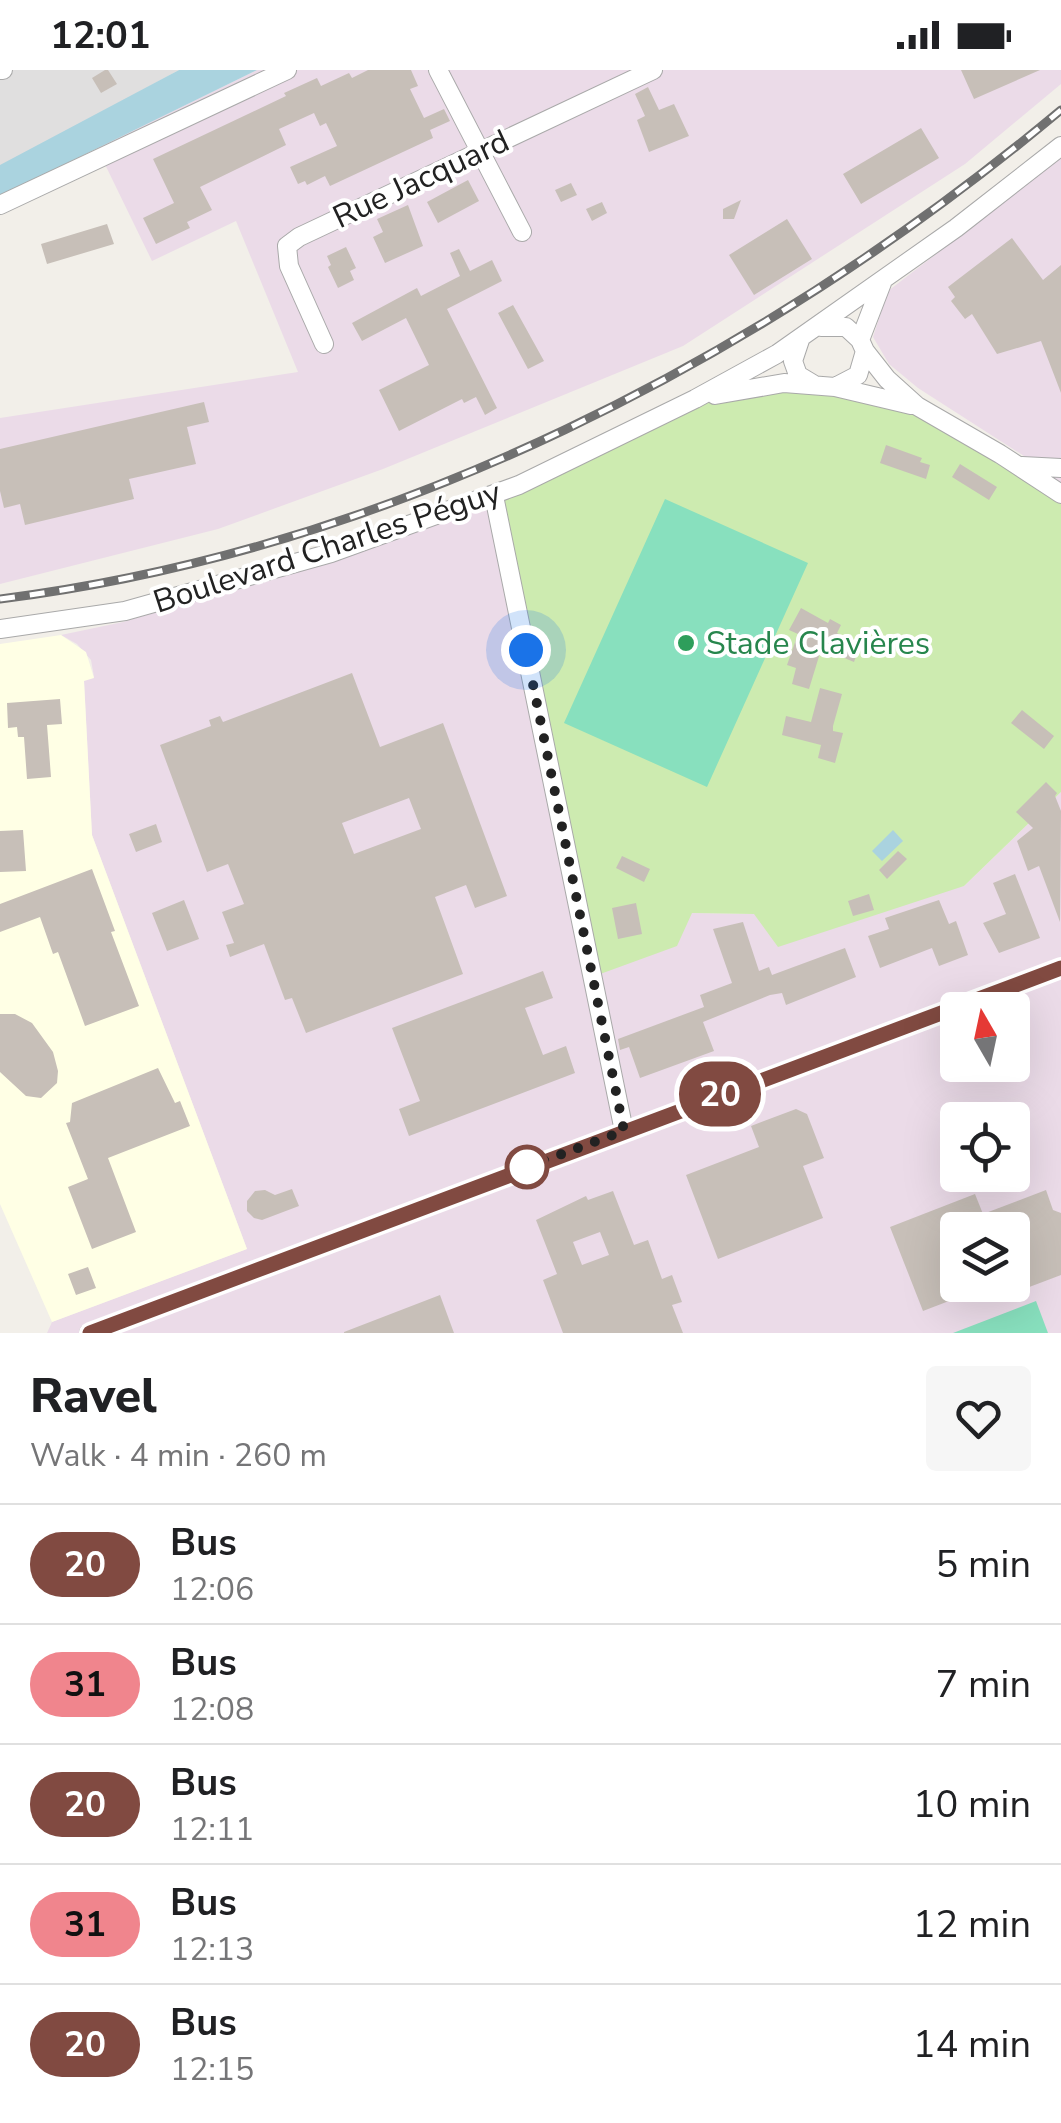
<!DOCTYPE html>
<meta charset="utf-8">
<style>
:root{--surface:#fff;--page:#f6f6f6;--text:#202124;--muted:#757577;--line:#e0e0e0}
body{margin:0;font-family:"Nunito Sans",sans-serif;background:var(--page);color:var(--text);height:100vh;display:flex;flex-direction:column;font-size:38px;white-space:nowrap}
*{box-sizing:border-box;margin:0}
p{font-size:32px;color:var(--muted)}
.icon{flex:none;width:55px;height:55px;fill:none;stroke:currentColor;stroke-width:2;stroke-linecap:round;stroke-linejoin:round}
.map{position:relative;height:1263px;overflow:hidden}
.details{display:flex;flex-direction:column;background:var(--surface);flex:1}
.details>*{flex:none}
.badge{padding:0 20px;border-radius:32px;font-size:35px;line-height:65px}
.needle{width:65px;rotate:351deg}
.tools{position:absolute;left:940px;top:922px;display:grid;gap:20px}
.tools a{display:grid;place-items:center;width:90px;height:90px;border-radius:10px;background:var(--surface);box-shadow:0 10px 40px #0002;font-size:50px}
.you{position:absolute;width:50px;height:50px;margin:-25px;border:8px solid #fff;border-radius:50%;background:#1a73e8;box-shadow:0 0 0 15px #1a73e833}
.map>.badge{position:absolute;translate:-50% -50%;box-shadow:0 0 0 5px #fff}
.round{display:grid;place-items:center;flex:none;width:105px;height:105px;border-radius:10px;background:var(--page)}
.headline{display:flex;align-items:center;justify-content:space-between;height:170px;padding:0 30px}
h1{font-size:48px;font-weight:800;line-height:75px}
ul{padding:0;list-style:none}
li{display:flex;align-items:center;gap:30px;height:120px;padding:0 30px;border-top:2px solid var(--line)}
li div{flex:1}
li b{display:block;font-size:38px}
li em{font-style:normal}
li .badge{min-width:110px;font-weight:700;text-align:center}
.status{display:flex;justify-content:space-between;align-items:center;height:70px;padding:0 50px;background:var(--surface);direction:ltr}
.status svg{height:28px;fill:currentColor}
.map>svg:first-child{display:block}
.residential{fill:#e0dfdf}
.industrial{fill:#ebdbe8;fill-rule:evenodd}
.education{fill:#ffffe5}
.grass{fill:#cdebb0}
.pitch{fill:#88e0be}
.water{fill:#aad3df}
.building{fill:#c7bfb8;fill-rule:evenodd}
.lines{fill:none;stroke-linecap:round;stroke-linejoin:round}
.minor-casing{stroke:#a9a9a9;stroke-width:20}
.minor{stroke:#fff;stroke-width:18}
.rail-casing{stroke:#707070;stroke-width:9}
.rail{stroke:#fff;stroke-width:5;stroke-dasharray:15;stroke-linecap:butt}
.line-casing{stroke:#fff;stroke-width:22}
.line{stroke:#814a41;stroke-width:15}
.walk{stroke:#222;stroke-width:10;stroke-dasharray:0 18}
.leisure-dot{fill:#2e9e5b;stroke:#fff;stroke-width:4}
.stop-dot{fill:#fff;stroke:#814a41;stroke-width:5}
.labels{text-anchor:middle;dominant-baseline:central;stroke-width:8;stroke-linejoin:round;paint-order:stroke}
.street-label{font-size:32px;fill:#222;stroke:#fff}
.leisure-label{font-size:32px;fill:#27864d;stroke:#fff;text-anchor:start}
</style>
<div class="status"><b>12:01</b><svg viewBox="0 0 49 12"><path d="M0 12V9h3v3zM5 12V6h3v6zM10 12V3h3v9zM15 12V0h3v12zM26 1h20v11H26zM47 4h2v5h-2z"/></svg></div>
<div class="map">
<svg width="1061" height="1263" viewBox="0 0 1061 1263">
<rect width="100%" height="100%" fill="#f2efe9"/>
<path class="residential" d="M 0,0 L 179,0 L 3,96 L 0,95 Z"/>
<path class="industrial" d="M 257,0 L 1061,0 L 1061,14 L 965,94 L 683,276 L 383,399 L 218,459 L 0,514 L 0,348 L 298,302 L 236,151 L 152,191 L 97,78 Z
M 1061,88 L 1061,416 L 1024,386 L 918,318 L 889,294 L 873,267 L 888,221 Z
M 494,426 L 692,843 L 754,844 L 964,816 L 1061,722 L 1061,1263 L 47,1263 L 52,1252 L 247,1179 L 92,765 L 84,610 L 94,607 L 91,590 L 77,574 L 61,565 L 123,552 L 241,517 ZM 958,940 L 1012,940 L 1012,995 L 958,995 ZM 958,1050 L 1012,1050 L 1012,1105 L 958,1105 ZM 958,1160 L 1012,1160 L 1012,1215 L 958,1215 Z"/>
<path class="education" d="M 61,565 L 86,582 L 94,608 L 84,611 L 92,765 L 247,1179 L 52,1252 L 0,1134 L 0,574 Z"/>
<path class="grass" d="M 759,316 L 917,336 L 1061,427 L 1061,722 L 964,816 L 778,877 L 754,844 L 692,843 L 677,876 L 592,907 L 494,426 L 695,329 Z"/>
<path class="pitch" d="M 665,429 L 808,493 L 707,717 L 564,653 Z
M 1036,1231 L 1048,1263 L 953,1263 Z"/>
<path class="water" d="M 179,0 L 257,0 L 0,126 L 0,95 Z
M 893,760 L 903,771 L 882,791 L 872,781 Z"/>
<path class="building" d="M 105,0 L 108,0 L 117,14 L 101,23 L 92,8 Z
M 368,0 L 411,0 L 418,16 L 410,19 L 424,48 L 444,39 L 450,51 L 430,60 L 433,68 L 330,116 L 325,106 L 307,115 L 305,111 L 298,114 L 290,97 L 337,76 L 326,53 L 320,56 L 314,43 L 279,59 L 286,75 L 200,117 L 212,140 L 187,152 L 190,158 L 156,174 L 143,148 L 174,133 L 153,89 L 286,26 L 284,23 L 317,8 L 321,16 L 349,3 L 352,8 Z
M 961,0 L 1040,0 L 974,29 Z
M 648,17 L 659,40 L 674,34 L 689,66 L 649,82 L 637,50 L 645,46 L 635,24 Z
M 921,58 L 939,88 L 861,134 L 843,104 Z
M 468,110 L 479,131 L 438,153 L 427,132 Z
M 571,113 L 577,125 L 561,132 L 555,120 Z
M 741,130 L 734,149 L 723,149 L 723,139 Z
M 602,132 L 607,143 L 592,151 L 586,139 Z
M 408,135 L 423,176 L 385,193 L 373,167 L 383,162 L 377,149 Z
M 787,149 L 812,189 L 754,225 L 729,185 Z
M 107,154 L 114,174 L 47,194 L 41,174 Z
M 1012,168 L 1043,210 L 1061,195 L 1061,323 L 1041,271 L 997,284 L 972,244 L 965,249 L 951,231 L 955,227 L 948,217 Z
M 346,177 L 356,198 L 350,201 L 354,210 L 338,218 L 328,197 L 331,195 L 327,186 Z
M 459,179 L 470,201 L 492,190 L 502,211 L 447,239 L 497,338 L 485,345 L 476,327 L 464,333 L 462,329 L 399,361 L 379,320 L 429,295 L 406,248 L 362,271 L 352,253 L 417,218 L 421,226 L 460,206 L 450,183 Z
M 513,235 L 544,291 L 528,299 L 498,243 Z
M 204,332 L 209,352 L 187,357 L 196,394 L 129,409 L 134,429 L 25,455 L 20,434 L 4,438 L 0,421 L 0,379 Z
M 886,375 L 922,388 L 920,392 L 930,395 L 926,409 L 880,393 Z
M 960,394 L 997,417 L 989,430 L 952,407 Z
M 801,538 L 828,553 L 830,549 L 841,555 L 837,563 L 860,575 L 854,592 L 825,580 L 824,585 L 820,583 L 809,619 L 792,614 L 796,598 L 787,595 L 798,564 L 789,560 Z
M 352,603 L 380,677 L 443,653 L 507,826 L 475,838 L 466,815 L 435,827 L 463,904 L 306,963 L 292,928 L 285,930 L 264,874 L 230,887 L 226,875 L 234,873 L 222,842 L 244,834 L 228,794 L 207,802 L 160,675 L 211,656 L 209,650 L 220,646 L 223,652 ZM 409,728 L 421,759 L 354,784 L 342,753 Z
M 820,618 L 842,624 L 833,656 L 833,661 L 843,663 L 835,693 L 818,688 L 821,675 L 782,665 L 786,646 L 811,652 Z
M 60,629 L 62,654 L 47,655 L 51,707 L 27,709 L 24,667 L 18,667 L 17,657 L 8,658 L 7,633 Z
M 1022,640 L 1054,666 L 1044,679 L 1011,653 Z
M 1046,712 L 1057,723 L 1055,726 L 1061,741 L 1060,852 L 1039,796 L 1028,801 L 1017,771 L 1033,758 L 1016,742 Z
M 156,754 L 162,772 L 136,782 L 129,764 Z
M 23,760 L 26,801 L 0,802 L 0,761 Z
M 898,781 L 907,789 L 887,809 L 879,800 Z
M 622,786 L 650,799 L 644,812 L 616,798 Z
M 92,799 L 115,861 L 111,862 L 139,936 L 85,956 L 58,882 L 53,884 L 40,847 L 0,862 L 0,834 Z
M 1015,804 L 1040,868 L 999,883 L 983,853 L 1006,844 L 993,813 Z
M 869,824 L 874,840 L 853,846 L 848,831 Z
M 184,830 L 199,869 L 167,881 L 152,843 Z
M 939,830 L 949,854 L 956,851 L 968,885 L 939,896 L 932,878 L 880,898 L 868,866 L 889,859 L 885,848 Z
M 636,833 L 642,864 L 618,869 L 612,838 Z
M 743,852 L 759,901 L 769,897 L 772,905 L 845,878 L 856,907 L 786,935 L 782,923 L 770,925 L 703,952 L 714,981 L 640,1008 L 629,977 L 620,980 L 618,969 L 704,937 L 700,925 L 732,913 L 713,859 Z
M 543,901 L 553,928 L 525,938 L 543,985 L 566,976 L 575,1003 L 409,1066 L 399,1039 L 420,1031 L 392,958 Z
M 0,944 L 15,944 L 32,953 L 53,982 L 58,1001 L 57,1013 L 41,1028 L 26,1026 L 0,1002 Z
M 158,998 L 175,1033 L 180,1031 L 190,1056 L 108,1088 L 136,1162 L 92,1179 L 68,1117 L 88,1109 L 66,1053 L 70,1052 L 72,1033 Z
M 796,1039 L 807,1044 L 824,1088 L 803,1096 L 823,1148 L 718,1189 L 686,1105 L 759,1077 L 751,1056 Z
M 292,1119 L 299,1136 L 262,1150 L 254,1148 L 247,1141 L 247,1131 L 255,1121 L 265,1120 L 275,1125 Z
M 1046,1120 L 1053,1140 L 1061,1143 L 1061,1205 L 1024,1219 L 1018,1204 L 1012,1206 L 1012,1160 L 958,1160 L 958,1215 L 988,1216 L 923,1241 L 890,1157 L 975,1124 L 983,1144 Z
M 613,1121 L 634,1175 L 648,1170 L 662,1209 L 672,1205 L 682,1232 L 672,1235 L 683,1263 L 563,1263 L 543,1210 L 557,1204 L 536,1150 L 586,1126 L 588,1130 ZM 600,1162 L 609,1185 L 582,1195 L 573,1172 Z
M 88,1197 L 96,1218 L 76,1225 L 68,1204 Z
M 440,1225 L 454,1263 L 344,1263 L 344,1262 Z"/>
<g class="lines">
<defs>
<path id="minor" d="M 0,0 L 3,0
M 438,0 L 522,162
M 0,135 L 287,0
M 800,270 L 793,291 L 798,305 L 813,314
M 860,270 L 882,213
M 324,274 L 289,196 L 287,176 L 299,167 L 653,0
M 865,281 L 887,309 L 917,336 L 1000,384 L 1061,424
M 835,317 L 911,335
M 715,325 L 784,313 L 835,317 L 858,305 L 865,281 L 860,270 L 846,257 L 821,257
M 1022,396 L 1061,398
M 494,426 L 624,1061
M 0,559 L 125,541 L 331,483 L 519,415 L 695,329 L 777,284 L 956,158 L 1061,76
M 89,1263 L 1061,898"/>
</defs>
<use href="#minor" class="minor-casing"/>
<use href="#minor" class="minor"/>
<defs>
<path id="rail" d="M 0,529 C 391,480 761,290 1061,40"/>
</defs>
<use href="#rail" class="rail-casing"/>
<use href="#rail" class="rail"/>
</g>
<g class="lines">
<defs>
<path id="line" d="M 90,1263 L 1061,898"/>
</defs>
<use href="#line" class="line-casing"/>
<use href="#line" class="line"/>
<path class="walk" d="M 526,580 L 624,1061 L 527,1097"/>
</g>
<circle class="leisure-dot" cx="686" cy="573" r="10"/>
<circle class="stop-dot" cx="527" cy="1097" r="20"/>
<g class="labels">
<g class="street-label">
<text transform="translate(421 109) rotate(-25)">Rue Jacquard</text>
<text transform="translate(327 477) rotate(-18)">Boulevard Charles Péguy</text>
</g>
<g class="leisure-label">
<text x="706" y="573">Stade Clavières</text>
</g>
</g>
</svg>
<div class="tools">
<a><svg class="needle" viewBox="-14 -14 28 28"><path d="M0-13l5 13h-10z" fill="#e53935"/><path d="M0 13l5-13h-10z" fill="#757577"/></svg></a>
<a><svg class="icon" aria-label="locate" viewBox="0 0 24 24"><circle cx="12" cy="12" r="6"/><path d="M12 2v4M12 18v4M2 12h4M18 12h4"/></svg></a>
<a><svg class="icon" aria-label="layers" viewBox="0 0 24 24"><path d="M12 4l9 5-9 5-9-5zM3 14l9 5 9-5"/></svg></a>
</div>
<div class="you" style="left:526px;top:580px"></div>
<b class="badge" style="left:720px;top:1024px;background:#814a41;color:#fff">20</b>
</div>
<section class="details">
<div class="headline"><div><h1>Ravel</h1><p>Walk · 4 min · 260 m</p></div><a class="round"><svg class="icon" aria-label="heart" viewBox="0 0 24 24"><path d="M12 20l-8-8c-3-5 5-10 8-4 3-6 11-1 8 4z"/></svg></a></div>
<ul>
<li><span class="badge" style="background:#814a41;color:#fff">20</span><div><b>Bus</b><p>12:06</p></div><em>5 min</em></li>
<li><span class="badge" style="background:#f0858d;color:#111">31</span><div><b>Bus</b><p>12:08</p></div><em>7 min</em></li>
<li><span class="badge" style="background:#814a41;color:#fff">20</span><div><b>Bus</b><p>12:11</p></div><em>10 min</em></li>
<li><span class="badge" style="background:#f0858d;color:#111">31</span><div><b>Bus</b><p>12:13</p></div><em>12 min</em></li>
<li><span class="badge" style="background:#814a41;color:#fff">20</span><div><b>Bus</b><p>12:15</p></div><em>14 min</em></li>
</ul>
</section>
